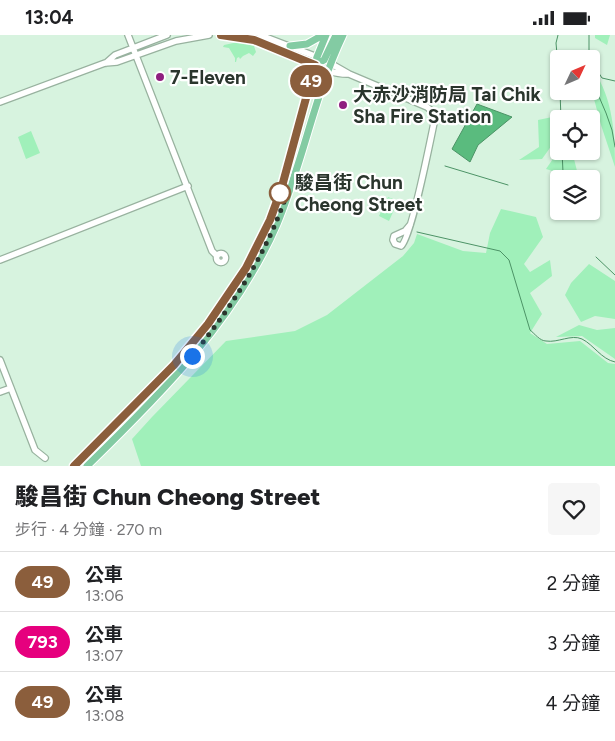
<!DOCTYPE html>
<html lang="zh-TW">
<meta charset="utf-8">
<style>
:root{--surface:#fff;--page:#f6f6f6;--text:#202124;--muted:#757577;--line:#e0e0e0}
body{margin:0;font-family:Figtree,"Noto Sans TC",sans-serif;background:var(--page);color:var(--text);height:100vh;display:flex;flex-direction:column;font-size:19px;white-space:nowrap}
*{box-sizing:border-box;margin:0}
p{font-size:16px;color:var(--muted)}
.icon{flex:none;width:28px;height:28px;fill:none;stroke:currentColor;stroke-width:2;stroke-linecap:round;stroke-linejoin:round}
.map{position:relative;height:431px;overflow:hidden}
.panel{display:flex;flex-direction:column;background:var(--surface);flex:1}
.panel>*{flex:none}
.badge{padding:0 10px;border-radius:16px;font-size:18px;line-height:32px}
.needle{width:32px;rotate:46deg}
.controls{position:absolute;left:550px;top:15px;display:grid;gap:10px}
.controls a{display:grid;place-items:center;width:50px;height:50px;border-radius:5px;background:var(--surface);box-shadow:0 1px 4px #0004;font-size:25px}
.you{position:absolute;width:25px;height:25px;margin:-12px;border:4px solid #fff;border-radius:50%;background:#1a73e8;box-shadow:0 0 0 8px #1a73e833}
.map>.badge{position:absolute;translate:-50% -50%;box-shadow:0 0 0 2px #fff}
.round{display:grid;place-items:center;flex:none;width:52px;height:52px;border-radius:5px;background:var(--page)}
.summary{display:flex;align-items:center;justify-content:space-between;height:85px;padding:0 15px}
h1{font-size:24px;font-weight:800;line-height:38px}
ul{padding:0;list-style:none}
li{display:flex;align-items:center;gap:15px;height:60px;padding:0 15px;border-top:1px solid var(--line)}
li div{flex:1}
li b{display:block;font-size:19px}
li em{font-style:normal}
li .badge{min-width:55px;font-weight:700;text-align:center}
.status{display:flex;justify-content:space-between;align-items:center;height:35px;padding:0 25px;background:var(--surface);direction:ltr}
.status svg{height:14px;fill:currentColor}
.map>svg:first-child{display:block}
.green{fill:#a0f0ba}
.water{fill:#5abb7e;stroke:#4c9366}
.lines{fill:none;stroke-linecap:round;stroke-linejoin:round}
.stream{stroke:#4c9366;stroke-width:1}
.minor-casing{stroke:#98b29f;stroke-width:8}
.major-casing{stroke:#fff;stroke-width:9}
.minor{stroke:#fff;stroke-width:5.5}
.major{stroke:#83cba3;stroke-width:7}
.line-casing{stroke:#fff;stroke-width:11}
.line{stroke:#8b5e3c;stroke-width:8}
.walk{stroke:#2a352d;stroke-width:5;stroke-dasharray:0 9}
.poi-dot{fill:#8f1f80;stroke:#fff;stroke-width:2}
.stop-dot{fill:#fff;stroke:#8b5e3c;stroke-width:2.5}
.labels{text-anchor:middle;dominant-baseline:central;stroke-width:4.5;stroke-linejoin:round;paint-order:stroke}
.poi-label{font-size:19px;font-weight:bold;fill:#2a352d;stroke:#fff;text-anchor:start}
.stop-label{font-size:19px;font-weight:bold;fill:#2a352d;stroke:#fff;text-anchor:start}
</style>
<div class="status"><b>13:04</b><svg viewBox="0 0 49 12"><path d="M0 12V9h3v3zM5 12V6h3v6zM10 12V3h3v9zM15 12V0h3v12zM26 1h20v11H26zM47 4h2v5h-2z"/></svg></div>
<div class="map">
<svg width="615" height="431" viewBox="0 0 615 431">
<rect width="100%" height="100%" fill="#d7f3df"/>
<path class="green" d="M 595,0 L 610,0 L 607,10 L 595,3 Z
M 238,7 L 254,11 L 256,17 L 253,21 L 249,18 L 243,21 L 240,24 L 239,22 L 237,23 L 236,27 L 235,27 L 235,23 L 229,13 L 223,12 L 224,10 Z
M 594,36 C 613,64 615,99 615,132 L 601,90 L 591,53 Z
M 557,81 L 557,103 L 542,124 L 519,125 L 539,112 L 538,85 Z
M 31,96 L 40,118 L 26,124 L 18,102 Z
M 559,115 L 559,116 L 584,116 L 583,122 L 573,120 L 579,144 L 546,134 Z
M 388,162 L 398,166 L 389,186 L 379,181 Z
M 501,174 L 536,182 L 543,202 L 524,229 L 530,237 L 550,225 L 552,241 L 530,258 L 542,279 L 530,298 L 547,309 L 580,306 L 608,328 L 615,329 L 615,431 L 141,431 L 132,404 L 152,382 L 226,306 L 295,296 L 327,280 L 403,221 L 414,208 L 417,199 L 463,216 L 486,218 L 490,198 Z
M 589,229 L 615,246 L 615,284 L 595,281 L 581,287 L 565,260 L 571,248 Z
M 579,290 L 597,295 L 615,293 L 615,324 L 582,301 L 556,302 Z"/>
<path class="water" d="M 477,69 L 512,82 L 478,110 L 470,127 L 452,114 Z"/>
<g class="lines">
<path class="stream" d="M 558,0 L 556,8 L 559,42
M 589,24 L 589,0
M 591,26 L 602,43 L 615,46
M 591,43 L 606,78 L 612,95 L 615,112
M 560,56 L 561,84
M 562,116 L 563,137
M 445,131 L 508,150
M 417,197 L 500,216 L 509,225 L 530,295 C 535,299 540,306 546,306 C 558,308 571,299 582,304 C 594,310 601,324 615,327
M 596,222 L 615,240"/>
<defs>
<path id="minor" d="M 128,0 L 212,216 L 217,221
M 222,0 C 250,1 275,13 300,24 C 315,30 332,40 349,39
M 260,0 L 320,23
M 328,27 L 349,39 L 427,72 L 434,78 L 434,88 C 430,107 411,204 401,211 L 395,209 L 393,205 L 394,201 L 405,196 L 410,190
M 106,28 L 115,20 L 167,0
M 0,67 L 105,28 L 117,27 L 176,6 L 209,0
M216.5 223a4.5 4.5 0 1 1 9 0a4.5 4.5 0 1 1-9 0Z
M 0,225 L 188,151
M 0,325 L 35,415 L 45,423
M 0,357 L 11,353"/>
<path id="major" d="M 290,11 L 307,9 L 323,0
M 315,30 L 324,25 L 336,0
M 75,431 L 174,330 L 208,289 L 246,233 L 270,185 L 281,155 L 317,22 L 326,0
M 87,431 C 160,360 236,284 277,189 C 303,127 314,61 343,0"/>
</defs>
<use href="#minor" class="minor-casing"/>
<use href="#major" class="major-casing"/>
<use href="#minor" class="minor"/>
<use href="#major" class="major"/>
</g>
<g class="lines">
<defs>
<path id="line" d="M 74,431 L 174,330 L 208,289 L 246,233 L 270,185 L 281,155 L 315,30 L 254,5 L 221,0"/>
</defs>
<use href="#line" class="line-casing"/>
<use href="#line" class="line"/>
<path class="walk" d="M 192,321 C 231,273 266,220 286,161 L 280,158"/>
</g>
<g class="poi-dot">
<circle cx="160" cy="42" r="5"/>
<circle cx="343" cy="70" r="5"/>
</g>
<circle class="stop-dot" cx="280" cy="158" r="10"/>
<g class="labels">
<g class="poi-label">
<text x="170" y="42">7-Eleven</text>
<text x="353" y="59">大赤沙消防局 Tai Chik<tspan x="353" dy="22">Sha Fire Station</tspan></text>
</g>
<g class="stop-label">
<text x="295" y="147">駿昌街 Chun<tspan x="295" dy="22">Cheong Street</tspan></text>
</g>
</g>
</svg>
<div class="controls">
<a><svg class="needle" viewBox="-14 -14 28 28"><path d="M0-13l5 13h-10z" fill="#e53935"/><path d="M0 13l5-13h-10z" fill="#757577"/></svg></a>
<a><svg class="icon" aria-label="locate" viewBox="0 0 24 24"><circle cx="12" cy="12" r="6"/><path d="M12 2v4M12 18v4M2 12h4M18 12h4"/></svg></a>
<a><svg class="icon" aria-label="layers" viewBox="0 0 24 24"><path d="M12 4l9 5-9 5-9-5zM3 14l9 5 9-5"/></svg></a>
</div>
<div class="you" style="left:192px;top:321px"></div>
<b class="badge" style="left:311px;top:46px;background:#8b5e3c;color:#fff">49</b>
</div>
<section class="panel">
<div class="summary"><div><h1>駿昌街 Chun Cheong Street</h1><p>步行 · 4 分鐘 · 270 m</p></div><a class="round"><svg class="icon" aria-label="heart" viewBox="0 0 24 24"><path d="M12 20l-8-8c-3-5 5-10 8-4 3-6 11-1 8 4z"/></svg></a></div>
<ul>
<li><span class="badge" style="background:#8b5e3c;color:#fff">49</span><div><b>公車</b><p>13:06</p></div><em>2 分鐘</em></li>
<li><span class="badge" style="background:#e6007e;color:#fff">793</span><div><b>公車</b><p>13:07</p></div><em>3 分鐘</em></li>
<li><span class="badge" style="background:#8b5e3c;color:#fff">49</span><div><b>公車</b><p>13:08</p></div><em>4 分鐘</em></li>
</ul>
</section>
